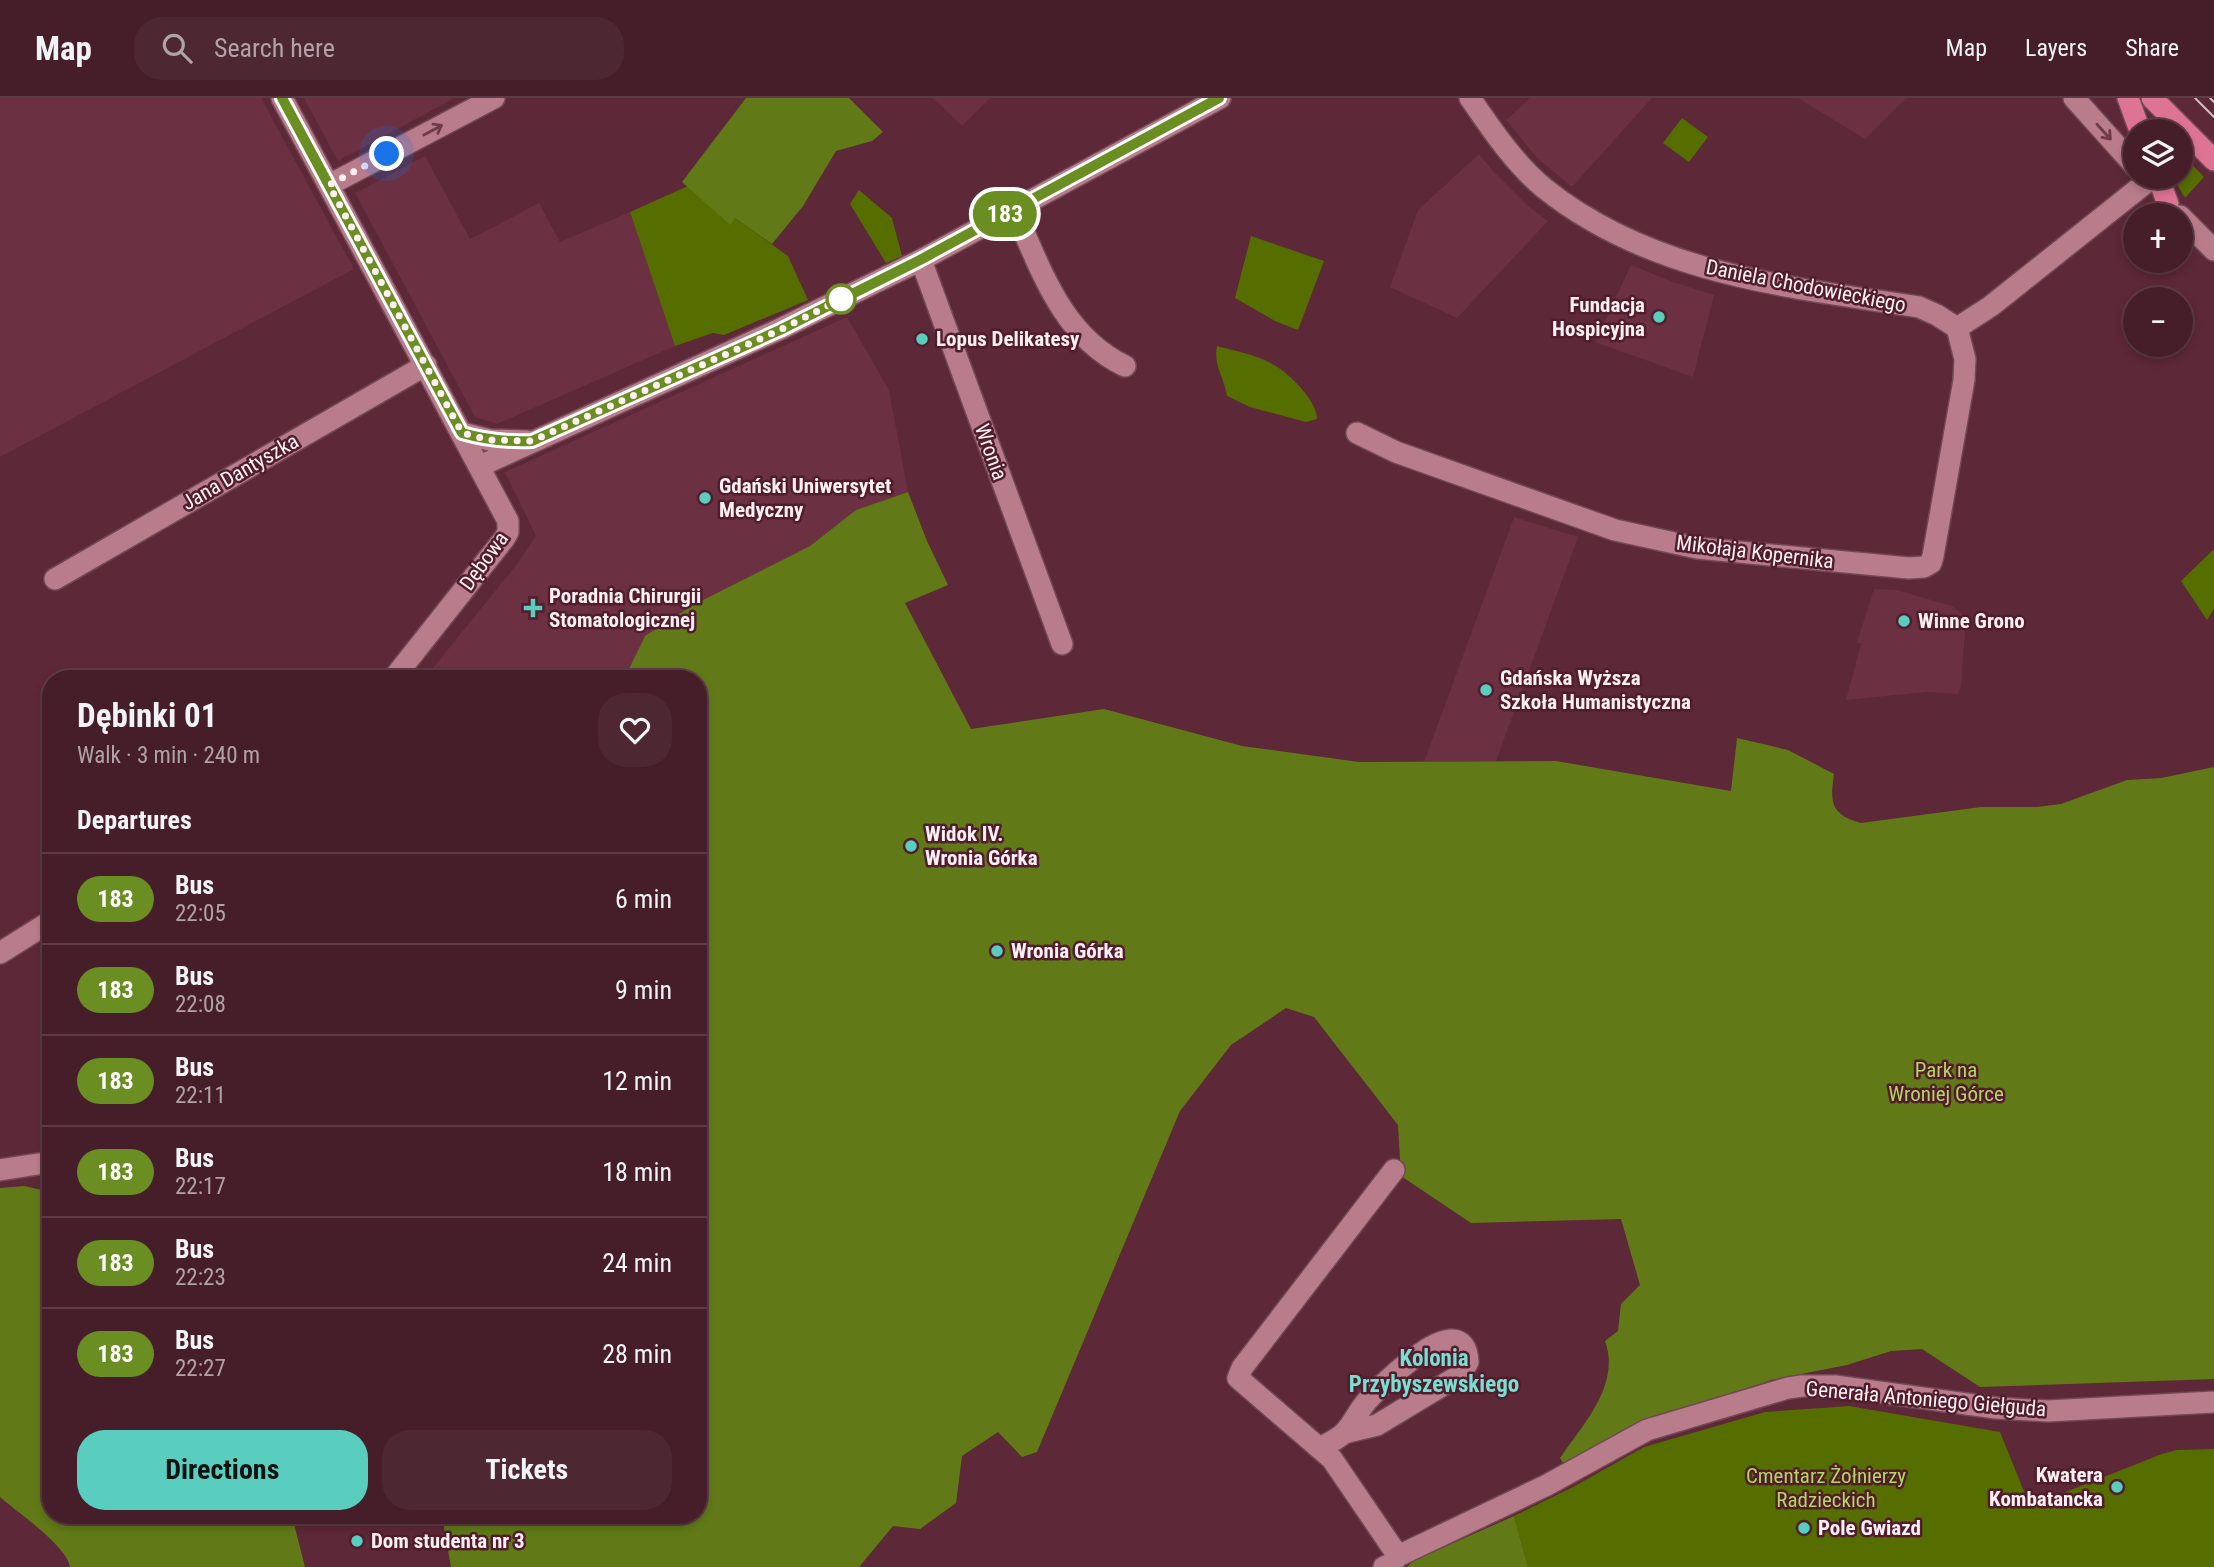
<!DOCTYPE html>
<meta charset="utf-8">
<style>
:root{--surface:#461e2a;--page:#4d2732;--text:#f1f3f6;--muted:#b0a2a8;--line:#5e3c47;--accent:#59cebe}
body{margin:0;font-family:"Roboto Condensed",sans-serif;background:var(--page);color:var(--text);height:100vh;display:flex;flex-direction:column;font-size:26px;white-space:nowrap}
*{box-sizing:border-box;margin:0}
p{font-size:23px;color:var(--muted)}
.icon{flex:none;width:38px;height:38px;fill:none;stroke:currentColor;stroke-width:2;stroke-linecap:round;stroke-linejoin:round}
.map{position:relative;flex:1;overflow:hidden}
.details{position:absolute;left:42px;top:572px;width:665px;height:854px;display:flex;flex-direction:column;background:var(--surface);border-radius:28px;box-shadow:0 4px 10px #0003,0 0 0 2px var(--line)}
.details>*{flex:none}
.badge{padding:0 14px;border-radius:23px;font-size:24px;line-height:46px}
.controls{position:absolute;left:2123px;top:21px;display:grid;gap:14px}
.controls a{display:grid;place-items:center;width:70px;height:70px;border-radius:50%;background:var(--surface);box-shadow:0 4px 10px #0003,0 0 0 2px var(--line);font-size:35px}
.you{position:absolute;width:35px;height:35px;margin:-18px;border:5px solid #fff;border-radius:50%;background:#1a73e8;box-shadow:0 0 0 10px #1a73e833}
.map>.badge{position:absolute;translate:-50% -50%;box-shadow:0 0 0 4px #fff}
h2{padding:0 35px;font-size:26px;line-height:63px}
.round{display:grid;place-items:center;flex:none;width:74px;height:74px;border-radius:28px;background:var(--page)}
.summary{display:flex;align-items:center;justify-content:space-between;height:119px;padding:0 35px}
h1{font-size:33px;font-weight:700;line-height:52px}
.action{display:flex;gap:14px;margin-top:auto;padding:14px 35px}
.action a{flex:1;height:80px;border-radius:28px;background:var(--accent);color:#111;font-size:28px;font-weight:700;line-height:80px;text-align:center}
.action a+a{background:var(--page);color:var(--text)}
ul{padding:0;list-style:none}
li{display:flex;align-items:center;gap:21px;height:91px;padding:0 35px;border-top:2px solid var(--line)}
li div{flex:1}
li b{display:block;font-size:26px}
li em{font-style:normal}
li .badge{min-width:77px;font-weight:700;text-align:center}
header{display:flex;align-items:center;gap:42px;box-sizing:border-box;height:98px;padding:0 35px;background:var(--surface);border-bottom:2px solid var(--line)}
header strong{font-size:33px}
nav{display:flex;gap:38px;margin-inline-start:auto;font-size:24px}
.search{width:490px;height:63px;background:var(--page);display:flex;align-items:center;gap:18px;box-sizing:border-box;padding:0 24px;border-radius:28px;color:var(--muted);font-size:26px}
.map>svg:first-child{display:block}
.built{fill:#6c3043}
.green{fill:#566d00}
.forest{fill:#617a17}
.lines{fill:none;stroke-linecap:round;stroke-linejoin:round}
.minor-casing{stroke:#724856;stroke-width:24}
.major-casing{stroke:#724856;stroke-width:24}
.minor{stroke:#b97c8b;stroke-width:21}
.major{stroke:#de7493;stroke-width:21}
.tram{stroke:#d6bec4;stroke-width:2}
.oneway{stroke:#703a4a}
.line-casing{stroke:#fff;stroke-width:16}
.line{stroke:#6b8e23;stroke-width:10}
.walk{stroke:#fff0f3;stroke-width:7;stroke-dasharray:0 12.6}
.stop-dot{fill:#fff;stroke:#6b8e23;stroke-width:3.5}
.poi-dot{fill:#59cebe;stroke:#511d2e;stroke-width:2.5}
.labels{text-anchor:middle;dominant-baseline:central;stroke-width:5;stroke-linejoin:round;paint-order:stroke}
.street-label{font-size:21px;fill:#fff0f3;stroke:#511d2e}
.poi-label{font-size:21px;font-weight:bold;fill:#fff0f3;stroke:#511d2e;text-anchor:start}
.park-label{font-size:21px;fill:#b3d65d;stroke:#511d2e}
.neighbourhood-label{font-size:23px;font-weight:bold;fill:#78e0d1;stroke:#511d2e}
</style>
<header>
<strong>Map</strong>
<div class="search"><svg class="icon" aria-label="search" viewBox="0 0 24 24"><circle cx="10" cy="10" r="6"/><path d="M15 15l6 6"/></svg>Search here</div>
<nav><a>Map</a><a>Layers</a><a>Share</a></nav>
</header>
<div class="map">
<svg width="2214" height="1469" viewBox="0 0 2214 1469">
<rect width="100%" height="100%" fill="#5d2838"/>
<path class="built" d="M 0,0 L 261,0 L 354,171 L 0,359 Z
M 304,0 L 452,0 L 453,1 L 338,63 Z
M 933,0 L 990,0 L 962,28 Z
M 1530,0 L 1652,0 L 1572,89 L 1537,60 L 1506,22 Z
M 1798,0 L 1906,0 L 1865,41 Z
M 1479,56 L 1494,74 L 1528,108 L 1548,123 L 1457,220 L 1390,189 L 1418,112 Z
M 425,58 L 470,141 L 539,105 L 560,144 L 630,114 L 675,248 L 497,326 L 475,319 L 355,95 Z
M 1631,167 L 1673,184 L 1714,197 L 1693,279 L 1595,244 Z
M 847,219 L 889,292 L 908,394 L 856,412 L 810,448 L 693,507 L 645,538 L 624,581 L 424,581 L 517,466 L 536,438 L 505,374 Z
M 1514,419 L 1578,439 L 1496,663 L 1424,664 Z
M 1874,491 L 1897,492 L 1952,508 L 1966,519 L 1961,589 L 1957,596 L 1927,594 L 1846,602 L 1861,546 L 1857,544 Z"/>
<path class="green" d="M 1682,20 L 1708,39 L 1689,64 L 1663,45 Z
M 2181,55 L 2204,79 L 2185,100 L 2173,79 L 2180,79 Z
M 688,88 L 729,126 L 735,120 L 788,158 L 808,202 L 724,237 L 713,235 L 675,248 L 630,114 Z
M 859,92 L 892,120 L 902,158 L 886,165 L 850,106 Z
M 1251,138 L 1324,163 L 1298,232 L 1275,223 L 1235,200 Z
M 1217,248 C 1235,253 1258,257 1274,267 C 1289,275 1318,304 1317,321 L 1306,324 L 1250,309 L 1227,298 C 1224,279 1213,267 1217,248 Z
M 2214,451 L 2214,511 L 2207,522 L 2181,483 Z
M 1849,1308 L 2000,1334 L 2030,1408 L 2162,1356 L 2177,1352 L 2214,1351 L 2214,1469 L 1528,1469 L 1514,1418 L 1573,1389 L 1644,1349 L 1765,1314 Z"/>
<path class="forest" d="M 746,0 L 849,0 L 883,34 L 872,43 L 836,53 L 803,108 L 772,146 L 735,120 L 730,127 L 682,84 Z
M 908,394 L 927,443 L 948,487 L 905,505 L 971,631 L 1104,611 L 1242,648 L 1359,664 L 1556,663 L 1731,693 L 1737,640 L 1788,652 L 1834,676 C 1830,703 1830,717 1861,725 L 1981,709 L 2037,709 L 2061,706 L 2127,682 L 2161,680 L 2214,669 L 2214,1281 L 1980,1289 L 1922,1251 L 1891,1253 L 1847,1267 L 1771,1282 L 1662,1319 L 1566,1370 L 1560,1360 C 1583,1326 1621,1287 1605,1243 L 1618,1233 L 1621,1206 L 1640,1187 L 1621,1121 L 1471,1125 L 1401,1078 L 1398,1027 L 1314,919 L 1286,910 L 1231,947 L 1180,1013 L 1037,1354 L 1022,1359 L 998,1334 L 962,1358 L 956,1405 L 920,1431 L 893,1428 L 859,1469 L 451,1469 L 442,1418 L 698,1418 L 698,581 L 624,581 L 645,538 L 693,507 L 810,448 L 856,412 Z
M 24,1088 L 51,1094 L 51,1418 L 292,1418 L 305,1469 L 70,1469 C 67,1448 17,1414 0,1399 L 0,1090 Z
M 1514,1418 L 1528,1469 L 1407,1469 L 1413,1463 Z"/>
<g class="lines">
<defs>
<path id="minor" d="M 282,0 L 508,423 L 508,434 L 504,441 L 393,581
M 1470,0 C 1492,32 1514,65 1544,90 C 1651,176 1789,189 1919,209 L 1937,217 L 1957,230 L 1991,208 L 2148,83
M 2074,0 L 2135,68
M 329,87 L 494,0
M 1014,111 C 1041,171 1061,237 1125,268
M 2180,118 L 2214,152
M 921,162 L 1062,546
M 462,335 L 490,342 L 527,343
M 1357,335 L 1396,354 L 1615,432 L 1697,450 L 1909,470 L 1924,469 L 1931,465 L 1933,458 L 1964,282 L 1965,261 L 1957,230
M 480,368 L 780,231 L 921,162 L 1220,0
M 55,481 L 426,267
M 0,855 L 51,823
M 0,1072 L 51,1064
M 1394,1072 L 1242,1270 L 1238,1280 L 1332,1361 L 1398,1458
M 1321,1350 C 1328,1345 1338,1341 1344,1335 C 1353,1326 1358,1313 1367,1303 C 1381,1287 1465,1203 1468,1264 L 1460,1277 L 1377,1327 L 1344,1335
M 1384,1469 L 1391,1466 L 1398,1458 L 1547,1387 L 1647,1332 L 1788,1290 L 1802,1288 L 1835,1288 L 1996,1310 L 2048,1313 L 2214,1304"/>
<path id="major" d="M 2128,0 L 2140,33
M 2152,0 L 2214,62
M 2158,79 L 2168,106"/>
</defs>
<use href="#minor" class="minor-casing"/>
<use href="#major" class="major-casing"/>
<use href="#minor" class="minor"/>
<use href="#major" class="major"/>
<path class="tram" d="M 2195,0 L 2214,19
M 2210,0 L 2214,4"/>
</g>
<defs><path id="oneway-shaft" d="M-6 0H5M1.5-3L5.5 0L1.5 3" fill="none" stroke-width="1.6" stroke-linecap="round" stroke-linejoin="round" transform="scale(1.75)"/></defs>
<g class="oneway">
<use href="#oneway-shaft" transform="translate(433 32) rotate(-28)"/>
<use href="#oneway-shaft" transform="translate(2104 34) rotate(48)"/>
</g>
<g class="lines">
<defs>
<path id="line" d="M 282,0 L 462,335 C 486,342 508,344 532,343 L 780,232 L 920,162 L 1219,0"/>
</defs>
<use href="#line" class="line-casing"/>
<use href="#line" class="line"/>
<path class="walk" d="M 387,56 L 329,87 L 462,335 L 490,342 L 532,343 L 780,232 L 841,201"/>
</g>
<circle class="stop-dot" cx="841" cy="201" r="14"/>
<g class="poi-dot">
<circle cx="1659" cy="219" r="7"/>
<circle cx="922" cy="241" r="7"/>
<circle cx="705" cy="400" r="7"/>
<path d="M529.5 499.5h7v7h7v7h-7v7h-7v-7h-7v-7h7z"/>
<circle cx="1904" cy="523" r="7"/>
<circle cx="1486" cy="592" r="7"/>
<circle cx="911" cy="748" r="7"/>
<circle cx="997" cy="853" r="7"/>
<circle cx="2117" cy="1389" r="7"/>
<circle cx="1804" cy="1430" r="7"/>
<circle cx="357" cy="1443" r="7"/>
</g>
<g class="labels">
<g class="street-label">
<text transform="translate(1806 188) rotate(11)">Daniela Chodowieckiego</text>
<text transform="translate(991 354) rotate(70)">Wronia</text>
<text transform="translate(240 374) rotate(-30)">Jana Dantyszka</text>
<text transform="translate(1755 454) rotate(7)">Mikołaja Kopernika</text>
<text transform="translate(484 463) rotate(-54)">Dębowa</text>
<text transform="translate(1926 1301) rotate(5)">Generała Antoniego Giełguda</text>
</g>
<g class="poi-label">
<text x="1645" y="207" text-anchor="end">Fundacja<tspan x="1645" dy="24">Hospicyjna</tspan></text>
<text x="936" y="241">Lopus Delikatesy</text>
<text x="719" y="388">Gdański Uniwersytet<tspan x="719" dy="24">Medyczny</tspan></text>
<text x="549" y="498">Poradnia Chirurgii<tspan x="549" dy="24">Stomatologicznej</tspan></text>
<text x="1918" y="523">Winne Grono</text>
<text x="1500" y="580">Gdańska Wyższa<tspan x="1500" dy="24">Szkoła Humanistyczna</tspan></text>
<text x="925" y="736">Widok IV.<tspan x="925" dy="24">Wronia Górka</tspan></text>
<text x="1011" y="853">Wronia Górka</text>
<text x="2103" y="1377" text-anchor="end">Kwatera<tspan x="2103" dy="24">Kombatancka</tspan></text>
<text x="1818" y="1430">Pole Gwiazd</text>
<text x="371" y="1443">Dom studenta nr 3</text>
</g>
<g class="park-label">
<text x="1946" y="972">Park na<tspan x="1946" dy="24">Wroniej Górce</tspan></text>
<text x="1826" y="1378">Cmentarz Żołnierzy<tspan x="1826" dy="24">Radzieckich</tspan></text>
</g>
<g class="neighbourhood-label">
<text x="1434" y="1260">Kolonia<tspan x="1434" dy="26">Przybyszewskiego</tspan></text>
</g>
</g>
</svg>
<div class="controls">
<a><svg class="icon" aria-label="layers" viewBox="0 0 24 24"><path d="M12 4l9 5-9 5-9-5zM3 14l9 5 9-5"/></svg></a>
<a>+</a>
<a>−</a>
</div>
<div class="you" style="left:387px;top:56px"></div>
<b class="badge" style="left:1005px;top:116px;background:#6b8e23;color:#fff">183</b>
<section class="details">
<div class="summary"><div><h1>Dębinki 01</h1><p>Walk · 3 min · 240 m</p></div><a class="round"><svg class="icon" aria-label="heart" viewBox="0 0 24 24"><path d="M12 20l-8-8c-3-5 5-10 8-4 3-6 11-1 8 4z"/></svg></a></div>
<h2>Departures</h2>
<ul>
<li><span class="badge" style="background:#6b8e23;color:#fff">183</span><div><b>Bus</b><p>22:05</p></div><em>6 min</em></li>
<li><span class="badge" style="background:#6b8e23;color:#fff">183</span><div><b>Bus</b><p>22:08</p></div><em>9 min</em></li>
<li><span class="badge" style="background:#6b8e23;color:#fff">183</span><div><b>Bus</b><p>22:11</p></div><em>12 min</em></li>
<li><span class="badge" style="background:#6b8e23;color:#fff">183</span><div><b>Bus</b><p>22:17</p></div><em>18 min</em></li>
<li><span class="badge" style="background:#6b8e23;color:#fff">183</span><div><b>Bus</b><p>22:23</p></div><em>24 min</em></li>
<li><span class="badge" style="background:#6b8e23;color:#fff">183</span><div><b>Bus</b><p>22:27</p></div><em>28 min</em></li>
</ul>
<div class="action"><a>Directions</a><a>Tickets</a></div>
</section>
</div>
